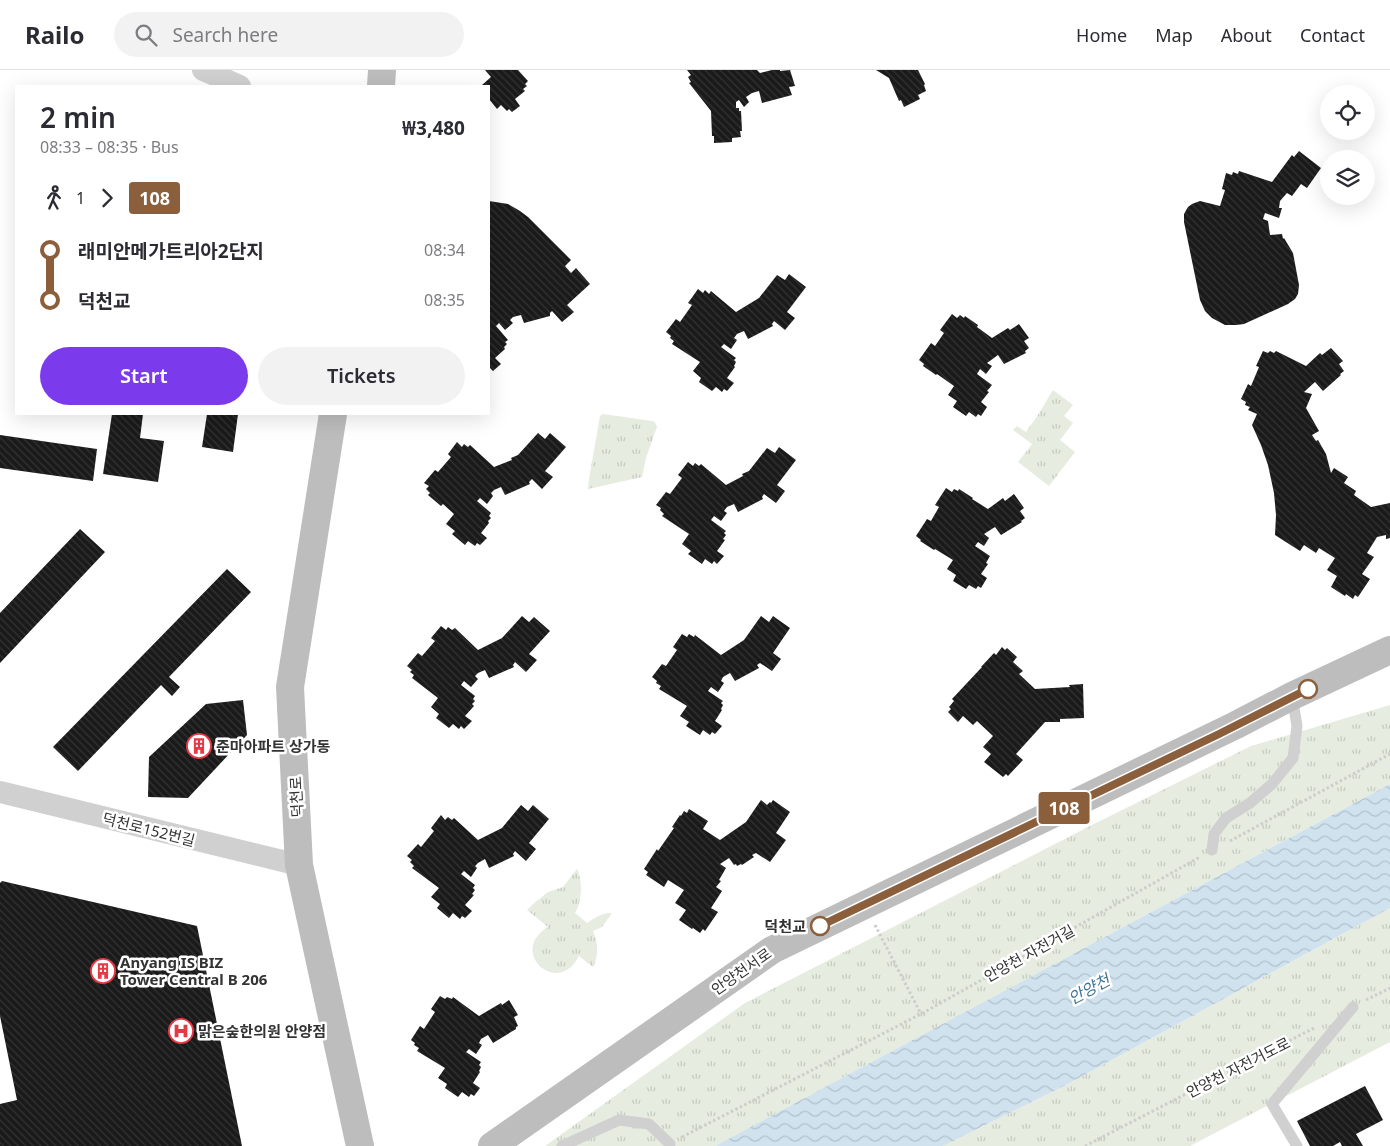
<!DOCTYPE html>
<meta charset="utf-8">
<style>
:root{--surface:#fff;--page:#f2f2f3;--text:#2b2b33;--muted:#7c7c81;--line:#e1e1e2;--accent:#7c3aed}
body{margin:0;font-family:"Noto Sans","Noto Sans KR",sans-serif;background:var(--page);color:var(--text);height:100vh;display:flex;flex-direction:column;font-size:19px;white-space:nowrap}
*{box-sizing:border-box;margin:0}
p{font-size:16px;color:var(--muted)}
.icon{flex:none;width:28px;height:28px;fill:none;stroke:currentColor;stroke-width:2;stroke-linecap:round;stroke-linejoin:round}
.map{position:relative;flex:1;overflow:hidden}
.drawer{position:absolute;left:15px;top:15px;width:475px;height:330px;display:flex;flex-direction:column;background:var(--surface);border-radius:0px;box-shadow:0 5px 20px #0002}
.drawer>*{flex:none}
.badge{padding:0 10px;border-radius:4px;font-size:18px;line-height:32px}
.buttons{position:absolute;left:1320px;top:15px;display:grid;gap:10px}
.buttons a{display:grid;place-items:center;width:55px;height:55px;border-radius:50%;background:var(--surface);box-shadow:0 5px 20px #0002;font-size:25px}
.map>.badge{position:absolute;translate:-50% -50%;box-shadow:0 0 0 2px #fff}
.legs{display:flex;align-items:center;gap:8px;height:55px;padding:0 25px;font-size:16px}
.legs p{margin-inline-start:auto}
.overview{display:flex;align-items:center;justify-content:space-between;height:85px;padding:0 25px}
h1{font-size:28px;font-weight:600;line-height:38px}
.button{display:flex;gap:10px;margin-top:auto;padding:10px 25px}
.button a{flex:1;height:58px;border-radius:30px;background:var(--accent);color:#fff;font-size:20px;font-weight:600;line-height:58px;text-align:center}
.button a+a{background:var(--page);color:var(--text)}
ul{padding:0 25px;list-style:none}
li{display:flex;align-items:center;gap:18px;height:50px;font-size:19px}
li i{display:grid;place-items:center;width:8px;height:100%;margin:0 6px;background:currentColor}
li i::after{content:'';width:12px;height:12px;margin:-6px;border:4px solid;border-radius:50%;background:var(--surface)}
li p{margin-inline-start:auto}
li:first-child i{background:linear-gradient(#0000 50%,currentColor 0)}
li:last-child i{background:linear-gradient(currentColor 50%,#0000 0)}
header{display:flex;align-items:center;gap:30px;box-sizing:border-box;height:70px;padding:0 25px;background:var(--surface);border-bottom:1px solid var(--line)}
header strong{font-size:24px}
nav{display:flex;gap:28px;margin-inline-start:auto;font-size:18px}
.search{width:350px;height:45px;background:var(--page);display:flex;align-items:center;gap:12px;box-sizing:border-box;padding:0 18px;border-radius:28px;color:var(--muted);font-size:19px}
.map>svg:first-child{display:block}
.park{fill:url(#park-tufts)}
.water{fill:url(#water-waves)}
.building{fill:url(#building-back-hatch)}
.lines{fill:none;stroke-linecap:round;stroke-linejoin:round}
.path{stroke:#cdcdcd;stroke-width:3;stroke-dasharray:2.5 2.5;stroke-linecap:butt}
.lane{stroke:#d0d0d0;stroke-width:11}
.street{stroke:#d0d0d0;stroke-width:22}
.secondary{stroke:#bdbdbd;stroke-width:28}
.line-1-casing{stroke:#fff;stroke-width:11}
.line-1{stroke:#8b5e3c;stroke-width:8}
.stop-1-dot{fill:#fff;stroke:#8b5e3c;stroke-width:2.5}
.labels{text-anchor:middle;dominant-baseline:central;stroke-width:5;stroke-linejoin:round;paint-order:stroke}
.poi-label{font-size:15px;font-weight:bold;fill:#333;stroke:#fff;text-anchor:start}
.street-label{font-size:15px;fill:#333;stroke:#fff}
.stop-label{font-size:15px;font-weight:bold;fill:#333;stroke:#fff;text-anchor:end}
.water-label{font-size:16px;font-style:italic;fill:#3f7597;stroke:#fff}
</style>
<header>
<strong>Railo</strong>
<div class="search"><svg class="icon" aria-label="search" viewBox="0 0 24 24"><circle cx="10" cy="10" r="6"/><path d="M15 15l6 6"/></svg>Search here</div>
<nav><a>Home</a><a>Map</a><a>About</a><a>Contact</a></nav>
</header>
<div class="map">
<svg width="1390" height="1076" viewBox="0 0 1390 1076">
<defs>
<pattern id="park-tufts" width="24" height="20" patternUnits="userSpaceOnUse" patternTransform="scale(1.25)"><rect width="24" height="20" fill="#e6ecdf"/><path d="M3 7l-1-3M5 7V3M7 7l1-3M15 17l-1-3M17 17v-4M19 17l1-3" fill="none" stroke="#c6cbc0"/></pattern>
<pattern id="water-waves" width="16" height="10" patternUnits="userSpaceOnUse" patternTransform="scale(1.25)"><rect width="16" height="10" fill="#cfe2ee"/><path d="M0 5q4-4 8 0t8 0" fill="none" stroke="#b2c2cd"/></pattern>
<pattern id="building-back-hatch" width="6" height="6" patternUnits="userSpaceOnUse" patternTransform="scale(1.25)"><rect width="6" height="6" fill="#1a1a1a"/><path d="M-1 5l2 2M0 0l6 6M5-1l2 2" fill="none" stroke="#333"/></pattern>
</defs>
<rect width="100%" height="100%" fill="#fff"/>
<path class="park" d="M 1053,320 L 1073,335 L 1064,346 L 1073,353 L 1060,370 L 1075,382 L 1049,416 L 1018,392 L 1032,374 L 1013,360 L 1017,356 L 1026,362 L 1038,345 Z
M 603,344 L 652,351 L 655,352 L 657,357 L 646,388 L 642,407 L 588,419 L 589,409 L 600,346 Z
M 1390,635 L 1390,714 L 715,1076 L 545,1076 L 745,933 L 1090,756 L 1251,676 Z
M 577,799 C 583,812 582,831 575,843 L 587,853 C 595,848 602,842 612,843 L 602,857 L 593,861 C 598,872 599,886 593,897 L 579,886 C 558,928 507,882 548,857 L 527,840 L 533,834 L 548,822 L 563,817 Z
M 1390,838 L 1390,972 L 1190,1076 L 943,1076 L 1066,1015 Z"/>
<path class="water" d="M 1390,714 L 1390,838 L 1066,1015 L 943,1076 L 715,1076 Z"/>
<path class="building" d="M 485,0 L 518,0 L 528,11 L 525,14 L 527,16 L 523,19 L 525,21 L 515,29 L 520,36 L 512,42 L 509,39 L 507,41 L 501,35 L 497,39 L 489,29 L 489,16 L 483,16 L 482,15 L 491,7 Z
M 687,0 L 757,0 L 760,3 L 772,0 L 780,0 L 780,1 L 790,0 L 795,16 L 789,17 L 792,25 L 762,33 L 759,21 L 752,23 L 746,27 L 749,32 L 744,37 L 739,30 L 736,32 L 736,38 L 739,38 L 739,41 L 741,41 L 742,61 L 740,61 L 741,67 L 732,68 L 732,72 L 714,73 L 714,66 L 712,66 L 711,41 L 689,13 L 691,12 L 688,7 L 691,5 Z
M 876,0 L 918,0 L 925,14 L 924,15 L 926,21 L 918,25 L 920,29 L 904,37 L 901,30 L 899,31 L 889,8 Z
M 1299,81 L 1321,98 L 1307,118 L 1301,114 L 1292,126 L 1287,123 L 1280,131 L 1279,138 L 1282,138 L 1279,148 L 1265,143 L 1263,149 L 1268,151 L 1270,165 L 1282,164 L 1283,169 L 1284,168 L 1293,183 L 1299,215 L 1298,224 L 1295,229 L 1288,234 L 1244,254 L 1236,255 L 1225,255 L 1212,248 L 1205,241 L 1200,230 L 1184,152 L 1184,144 L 1188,137 L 1192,134 L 1200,131 L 1220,136 L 1225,120 L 1222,119 L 1226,103 L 1232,105 L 1233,102 L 1238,104 L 1239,101 L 1272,112 L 1292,85 L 1294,87 Z
M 489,131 L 508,134 L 520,141 L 528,147 L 571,190 L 565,196 L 571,203 L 576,198 L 590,214 L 567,235 L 574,242 L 562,252 L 552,241 L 550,243 L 550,246 L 524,253 L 521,245 L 513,247 L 510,250 L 513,253 L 505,260 L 499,253 L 496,256 L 508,270 L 505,272 L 507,274 L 504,277 L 505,279 L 495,288 L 501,294 L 493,301 L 490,298 L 489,300 Z
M 789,204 L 806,217 L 787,242 L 795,248 L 785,260 L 774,251 L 772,254 L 773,256 L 748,269 L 744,261 L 737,264 L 734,268 L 737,270 L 731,279 L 724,274 L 721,277 L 736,288 L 734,290 L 736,292 L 734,296 L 735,297 L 727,308 L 734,313 L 727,321 L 724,319 L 722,322 L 716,317 L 712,321 L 699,312 L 701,308 L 693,301 L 700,292 L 672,274 L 674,271 L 670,268 L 671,266 L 666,262 L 676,249 L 680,252 L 692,235 L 688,233 L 698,219 L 703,223 L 705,220 L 709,224 L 711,221 L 736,242 L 759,228 L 777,205 L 785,210 Z
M 952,244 L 957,248 L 960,245 L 964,248 L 965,246 L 978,255 L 977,257 L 992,268 L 1008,258 L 1010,260 L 1019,254 L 1029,268 L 1024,271 L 1029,278 L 1025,281 L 1026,283 L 1004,294 L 998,285 L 987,293 L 992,296 L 986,304 L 980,299 L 977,304 L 992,315 L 987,321 L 989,322 L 981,332 L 987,337 L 981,346 L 978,344 L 976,347 L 969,342 L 966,346 L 953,337 L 957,331 L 948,325 L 954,316 L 937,304 L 936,305 L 923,296 L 924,294 L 919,290 L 931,273 L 935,276 L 944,263 L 940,260 Z
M 1331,278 L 1343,291 L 1339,294 L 1344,301 L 1340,304 L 1341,305 L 1323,321 L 1315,312 L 1304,322 L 1312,324 L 1306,338 L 1319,361 L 1312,365 L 1316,371 L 1318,370 L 1326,384 L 1331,403 L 1334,398 L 1348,407 L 1344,413 L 1356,421 L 1354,425 L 1371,437 L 1390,433 L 1390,468 L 1386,469 L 1386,465 L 1377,467 L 1367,483 L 1374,487 L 1362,504 L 1370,509 L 1358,527 L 1355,525 L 1353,529 L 1346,524 L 1345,526 L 1331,517 L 1337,506 L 1327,500 L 1335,488 L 1319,478 L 1316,483 L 1304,475 L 1300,481 L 1275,465 L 1276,445 L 1274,423 L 1268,395 L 1261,375 L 1252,355 L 1257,344 L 1248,340 L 1250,337 L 1245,335 L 1246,332 L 1241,329 L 1248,314 L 1251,316 L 1259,297 L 1256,296 L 1263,281 L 1268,283 L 1270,281 L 1274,283 L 1276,281 L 1306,296 L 1320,283 L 1322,285 Z
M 112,344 L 143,344 L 140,368 L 164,371 L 158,412 L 103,404 Z
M 207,344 L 238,344 L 233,382 L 202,377 Z
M 538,363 L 545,369 L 550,363 L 566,377 L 545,401 L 553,407 L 542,419 L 532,409 L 529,412 L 530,414 L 505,425 L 501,417 L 494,420 L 491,423 L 493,426 L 487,434 L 480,428 L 477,431 L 491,443 L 489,446 L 491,448 L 488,451 L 489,453 L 481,463 L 487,468 L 480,475 L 477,473 L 475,476 L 468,471 L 465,475 L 452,464 L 455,461 L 446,454 L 454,444 L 443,434 L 441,436 L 428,425 L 430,423 L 426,419 L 429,416 L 424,413 L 435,400 L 438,402 L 451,387 L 448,384 L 457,372 L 462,377 L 464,374 L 468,377 L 470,375 L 494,397 L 512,390 L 511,388 L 518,385 Z
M 0,365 L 97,379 L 93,411 L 0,398 Z
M 779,377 L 796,390 L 777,415 L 785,421 L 776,433 L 764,424 L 762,427 L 763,429 L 738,442 L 734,434 L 727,437 L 724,441 L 727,443 L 721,451 L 714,446 L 711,450 L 726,461 L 724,463 L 726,465 L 723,469 L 725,470 L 717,481 L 724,486 L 717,494 L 714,491 L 712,494 L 705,489 L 702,494 L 688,484 L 691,481 L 682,474 L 689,464 L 662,446 L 664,444 L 660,440 L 661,438 L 656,435 L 666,422 L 670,424 L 682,408 L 678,405 L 688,392 L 693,396 L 695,393 L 699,396 L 701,394 L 726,415 L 743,406 L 742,404 L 749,401 L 767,378 L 775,383 Z
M 946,418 L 952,422 L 954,419 L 958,421 L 959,419 L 973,428 L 972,429 L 988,439 L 1003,428 L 1005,431 L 1014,424 L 1024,438 L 1020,441 L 1025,448 L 1021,451 L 1022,452 L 1001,465 L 995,457 L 984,464 L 989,468 L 984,476 L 978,472 L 975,476 L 990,486 L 986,493 L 988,494 L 981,504 L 987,508 L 981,518 L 978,516 L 976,519 L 969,515 L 966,519 L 953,511 L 956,505 L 947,499 L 953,490 L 935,479 L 934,480 L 920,471 L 921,470 L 916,466 L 927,449 L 931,451 L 939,437 L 935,435 Z
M 80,459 L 105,482 L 0,593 L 0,543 Z
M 227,499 L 251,522 L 169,607 L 180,617 L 172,626 L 161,615 L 78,701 L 53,677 Z
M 522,546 L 529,552 L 534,547 L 550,561 L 529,584 L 537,590 L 526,602 L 515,592 L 513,595 L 514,597 L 489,608 L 485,600 L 478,603 L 475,606 L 478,609 L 471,617 L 464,611 L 461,615 L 475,626 L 473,629 L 475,631 L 472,634 L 474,636 L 465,646 L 472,651 L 464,659 L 461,656 L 459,659 L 453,654 L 449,658 L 436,648 L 439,644 L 431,637 L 438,628 L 412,608 L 414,605 L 410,602 L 412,600 L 407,596 L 418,583 L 422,586 L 435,571 L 431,568 L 441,556 L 446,560 L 448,557 L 452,560 L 455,558 L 478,580 L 502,568 Z
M 761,546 L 769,552 L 773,546 L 790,558 L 773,583 L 781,589 L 772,601 L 760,593 L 757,595 L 759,598 L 735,611 L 730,603 L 723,607 L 721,611 L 724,613 L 718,622 L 711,617 L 708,621 L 723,631 L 721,633 L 723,635 L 721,639 L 722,640 L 715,651 L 722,656 L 715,664 L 712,662 L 710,665 L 703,660 L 700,665 L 686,656 L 689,652 L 680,646 L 687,636 L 659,619 L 661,616 L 656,613 L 657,611 L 652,607 L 662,594 L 666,596 L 677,580 L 673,577 L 682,564 L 687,567 L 689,564 L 694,567 L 695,565 L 721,585 L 744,570 Z
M 1002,577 L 1005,580 L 1007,578 L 1017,587 L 1013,592 L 1023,601 L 1019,604 L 1035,619 L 1070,617 L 1069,615 L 1083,614 L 1084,648 L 1060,649 L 1060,652 L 1045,652 L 1016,684 L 1023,690 L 1008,706 L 1006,704 L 1003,707 L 984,692 L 991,684 L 983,677 L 993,666 L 977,651 L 973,655 L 963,646 L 958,652 L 948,642 L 951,639 L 949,637 L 954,631 L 952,629 L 982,597 L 981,597 L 994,583 L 996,585 Z
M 243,630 L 247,665 L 188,728 L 148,727 L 149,687 L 206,634 Z
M 761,730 L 767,735 L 770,732 L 771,733 L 773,730 L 790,742 L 776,763 L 786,770 L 770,792 L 756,783 L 752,785 L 754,787 L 742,795 L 741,794 L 737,796 L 736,794 L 734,795 L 729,788 L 720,794 L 726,798 L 719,810 L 721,811 L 716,817 L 722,821 L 711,838 L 718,842 L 705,861 L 703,859 L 700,863 L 693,858 L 692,859 L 679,850 L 686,840 L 675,833 L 684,820 L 668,810 L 664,817 L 646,805 L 648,802 L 644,799 L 657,779 L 658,781 L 674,758 L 672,757 L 680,745 L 681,746 L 684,741 L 687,743 L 689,739 L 708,751 L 703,759 L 720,770 L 746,752 Z
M 521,735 L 528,741 L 533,735 L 549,749 L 529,773 L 536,779 L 526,791 L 515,781 L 513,784 L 514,786 L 489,798 L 485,789 L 478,793 L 475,796 L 477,798 L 471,807 L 464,801 L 461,804 L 475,815 L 473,818 L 475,820 L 472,824 L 474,825 L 465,835 L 472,841 L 465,848 L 462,846 L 460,849 L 453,843 L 449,848 L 437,838 L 440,834 L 431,827 L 439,818 L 412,798 L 414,796 L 410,792 L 412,790 L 407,786 L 418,774 L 421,777 L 434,761 L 431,758 L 441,745 L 445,750 L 448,747 L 452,750 L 454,748 L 478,770 L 502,758 Z
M 2,811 L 197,856 L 242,1076 L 0,1076 L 0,1034 L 17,1030 L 0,946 L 0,813 Z
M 440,926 L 445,929 L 447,927 L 452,929 L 453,927 L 479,946 L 501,933 L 502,935 L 509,930 L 518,945 L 514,947 L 518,956 L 516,957 L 516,959 L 493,973 L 488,965 L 481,969 L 479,973 L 482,975 L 476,984 L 469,979 L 466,982 L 481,992 L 479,995 L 481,997 L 479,1001 L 480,1002 L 473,1013 L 480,1018 L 474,1026 L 471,1024 L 469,1027 L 462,1022 L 458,1027 L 445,1018 L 447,1014 L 438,1008 L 445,998 L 417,981 L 419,978 L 414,975 L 415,973 L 411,970 L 420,956 L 424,959 L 435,942 L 431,939 Z
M 1365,1016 L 1383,1050 L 1356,1064 L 1363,1076 L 1342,1076 L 1340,1072 L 1333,1076 L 1310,1076 L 1297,1051 Z"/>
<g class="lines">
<path class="path" d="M 1230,771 L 1390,684
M 875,855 L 921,944
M 1366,930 L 1390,918
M 682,1067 L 921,944 L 1200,787
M 1085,1076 L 1314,958"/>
<path class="lane" d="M 1212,780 L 1214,764 L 1226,748 L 1250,733 L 1272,714 L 1293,688 L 1297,656 L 1292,626
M 562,1076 L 619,1050 L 649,1054 L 670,1074
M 1297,1076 L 1272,1034 L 1353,937"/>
<path class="street" d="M 203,0 L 240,16
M 0,722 L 299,795"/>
<path class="secondary" d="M 381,16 L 382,0
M 333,344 L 290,617 L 299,795 L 360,1076
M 492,1076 L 772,880 L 1236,655 L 1292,626 L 1390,580"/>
</g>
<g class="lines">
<defs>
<path id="line-1" d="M 820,856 L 1219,664 L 1308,619"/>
</defs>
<use href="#line-1" class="line-1-casing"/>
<use href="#line-1" class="line-1"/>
</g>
<defs>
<symbol id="building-ring" viewBox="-11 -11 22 22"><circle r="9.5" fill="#fff" stroke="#e63946" stroke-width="1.5"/><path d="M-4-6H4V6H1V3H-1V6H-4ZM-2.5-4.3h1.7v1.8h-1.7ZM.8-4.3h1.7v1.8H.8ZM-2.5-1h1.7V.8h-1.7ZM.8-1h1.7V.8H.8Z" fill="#e63946"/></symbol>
<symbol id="hospital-ring" viewBox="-11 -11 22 22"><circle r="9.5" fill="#fff" stroke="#e63946" stroke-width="1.5"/><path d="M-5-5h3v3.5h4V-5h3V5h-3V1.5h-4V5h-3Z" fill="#e63946"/></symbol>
</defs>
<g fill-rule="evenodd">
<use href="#building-ring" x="185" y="662" width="28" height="28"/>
<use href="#building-ring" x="89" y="887" width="28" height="28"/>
<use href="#hospital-ring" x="167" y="947" width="28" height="28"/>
</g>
<g class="stop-1-dot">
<circle cx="1308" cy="619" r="9"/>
<circle cx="820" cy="856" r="9"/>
</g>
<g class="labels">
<g class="poi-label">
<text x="216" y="676">준마아파트 상가동</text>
<text x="120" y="892">Anyang IS BIZ<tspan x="120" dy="17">Tower Central B 206</tspan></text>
<text x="198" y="961">맑은숲한의원 안양점</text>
</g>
<g class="street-label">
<text transform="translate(296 727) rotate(-93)">덕천로</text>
<text transform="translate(149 759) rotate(14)">덕천로152번길</text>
<text transform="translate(1029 883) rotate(-29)">안양천 자전거길</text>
<text transform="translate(741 901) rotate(-35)">안양천서로</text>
<text transform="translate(1238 997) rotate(-27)">안양천 자전거도로</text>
</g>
<g class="stop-label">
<text x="806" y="856">덕천교</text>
</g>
<g class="water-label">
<text transform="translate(1089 919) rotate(-28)">안양천</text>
</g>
</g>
</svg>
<div class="buttons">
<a><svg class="icon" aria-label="locate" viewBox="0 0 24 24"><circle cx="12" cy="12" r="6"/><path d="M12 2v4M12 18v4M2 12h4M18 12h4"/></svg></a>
<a><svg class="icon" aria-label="layers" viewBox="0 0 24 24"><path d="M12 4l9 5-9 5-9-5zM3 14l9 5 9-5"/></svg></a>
</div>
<b class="badge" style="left:1064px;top:738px;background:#8b5e3c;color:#fff">108</b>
<section class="drawer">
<div class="overview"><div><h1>2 min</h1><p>08:33 – 08:35 · Bus</p></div><b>₩3,480</b></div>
<div class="legs"><svg class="icon" aria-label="walk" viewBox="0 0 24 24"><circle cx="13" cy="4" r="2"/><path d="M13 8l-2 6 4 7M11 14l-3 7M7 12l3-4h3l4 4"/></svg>1<svg class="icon" aria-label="forward" viewBox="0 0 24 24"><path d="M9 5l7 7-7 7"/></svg><b class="badge" style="background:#8b5e3c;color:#fff">108</b></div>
<ul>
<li><i style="color:#8b5e3c"></i><b>래미안메가트리아2단지</b><p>08:34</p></li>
<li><i style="color:#8b5e3c"></i><b>덕천교</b><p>08:35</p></li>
</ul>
<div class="button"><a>Start</a><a>Tickets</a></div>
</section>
</div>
